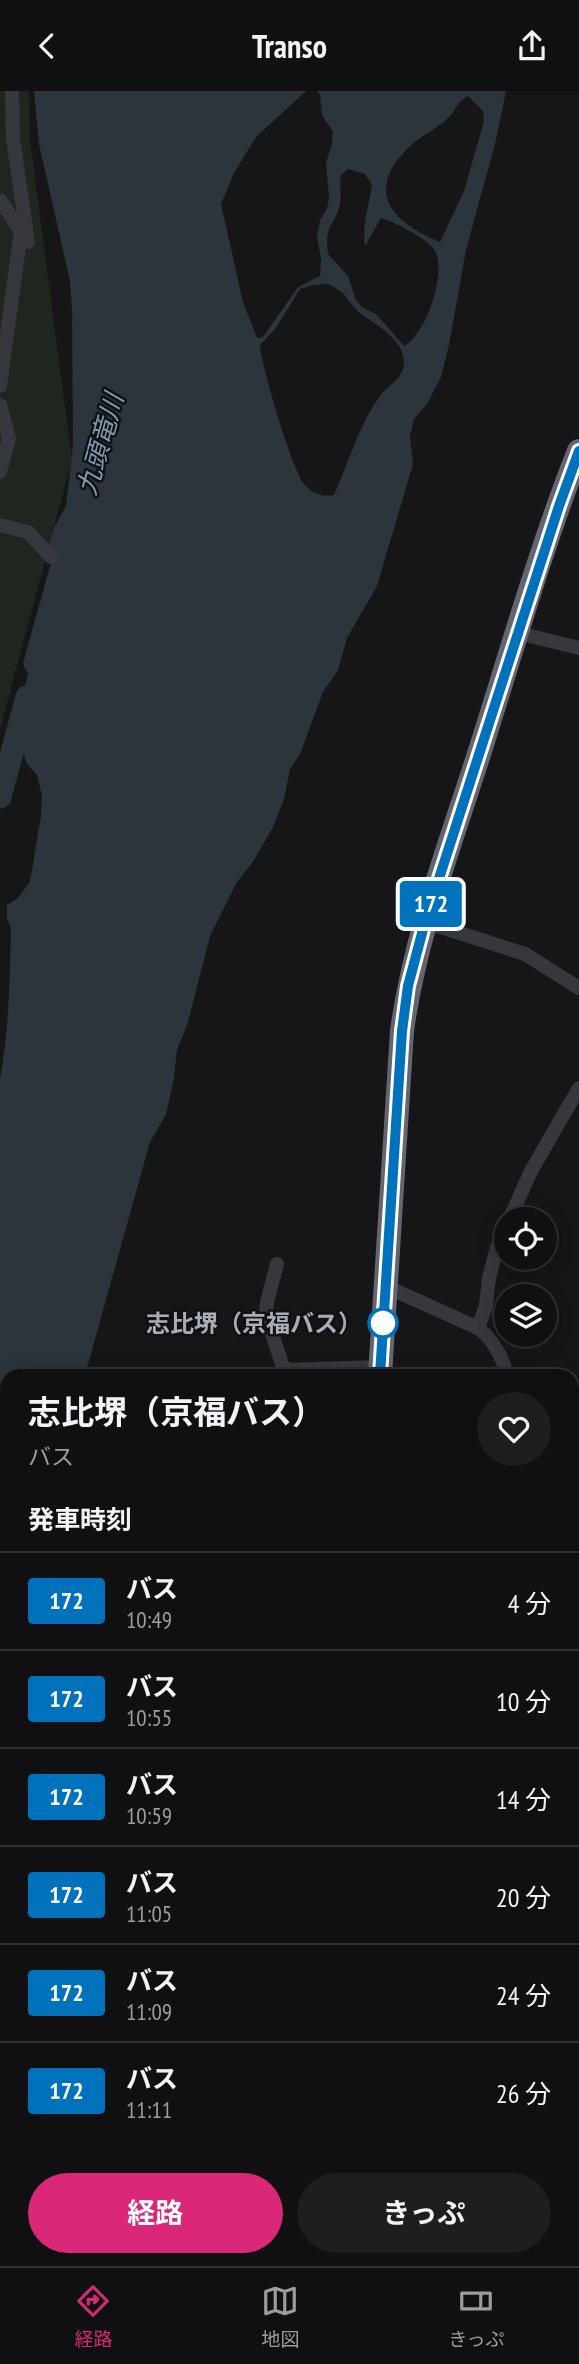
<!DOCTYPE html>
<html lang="ja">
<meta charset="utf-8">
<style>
:root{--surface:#101012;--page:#1e1e20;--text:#f1f3f6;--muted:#9c9d9f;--line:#303032;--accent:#db2777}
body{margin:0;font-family:"PT Sans Narrow","Noto Sans JP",sans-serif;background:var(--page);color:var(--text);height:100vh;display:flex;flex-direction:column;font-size:26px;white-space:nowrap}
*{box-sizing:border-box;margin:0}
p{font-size:23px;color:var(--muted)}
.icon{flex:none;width:38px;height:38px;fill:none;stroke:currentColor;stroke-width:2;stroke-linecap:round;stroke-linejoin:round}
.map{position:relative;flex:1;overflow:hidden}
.side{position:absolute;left:0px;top:1278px;width:579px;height:898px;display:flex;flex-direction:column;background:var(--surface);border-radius:21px 21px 0 0;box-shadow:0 4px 18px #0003,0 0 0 2px var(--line)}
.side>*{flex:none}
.badge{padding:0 14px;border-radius:5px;font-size:24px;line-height:46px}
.buttons{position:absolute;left:494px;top:1116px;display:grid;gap:14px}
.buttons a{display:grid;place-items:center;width:63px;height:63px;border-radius:50%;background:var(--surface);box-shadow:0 4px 18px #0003,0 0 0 2px var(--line);font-size:35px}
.map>.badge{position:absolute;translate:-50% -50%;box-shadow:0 0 0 4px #fff}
h2{padding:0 28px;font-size:26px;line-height:63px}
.round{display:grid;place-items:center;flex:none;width:74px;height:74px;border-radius:37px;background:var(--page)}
.overview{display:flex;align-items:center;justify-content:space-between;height:119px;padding:0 28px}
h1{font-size:33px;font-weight:700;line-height:52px}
.button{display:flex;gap:14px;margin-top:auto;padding:14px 28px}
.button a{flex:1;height:80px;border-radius:42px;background:var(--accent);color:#fff;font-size:28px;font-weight:700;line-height:80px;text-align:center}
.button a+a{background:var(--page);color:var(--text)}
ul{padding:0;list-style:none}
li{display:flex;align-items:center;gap:21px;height:98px;padding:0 28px;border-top:2px solid var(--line)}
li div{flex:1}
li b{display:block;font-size:26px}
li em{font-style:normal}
li .badge{min-width:77px;font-weight:700;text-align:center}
header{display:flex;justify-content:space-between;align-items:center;height:91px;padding:0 28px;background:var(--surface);font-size:32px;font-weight:700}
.menu{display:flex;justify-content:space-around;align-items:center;height:98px;border-top:2px solid var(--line);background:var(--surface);font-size:19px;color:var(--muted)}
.menu a{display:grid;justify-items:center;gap:4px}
.menu .current{color:var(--accent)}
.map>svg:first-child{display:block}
.green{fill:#1e261f}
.water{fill:#2c353c;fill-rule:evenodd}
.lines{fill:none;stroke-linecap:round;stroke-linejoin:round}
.stream{stroke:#2c353c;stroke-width:3.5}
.river{stroke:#2c353c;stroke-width:23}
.street{stroke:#37383d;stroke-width:14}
.highway{stroke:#63666e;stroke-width:24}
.rail-casing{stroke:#4a4c52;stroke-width:6}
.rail{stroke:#111113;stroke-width:3.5;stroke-dasharray:10;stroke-linecap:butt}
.line-casing{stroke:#fff;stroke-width:16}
.line{stroke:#0072bc;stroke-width:10}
.stop-dot{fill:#fff;stroke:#0072bc;stroke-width:3.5}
.labels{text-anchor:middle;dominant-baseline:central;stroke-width:5;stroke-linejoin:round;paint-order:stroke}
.stop-label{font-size:24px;font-weight:bold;fill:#a8adb8;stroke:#111113;text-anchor:end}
.water-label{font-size:26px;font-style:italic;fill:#7f9bb3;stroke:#111113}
</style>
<header><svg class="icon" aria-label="back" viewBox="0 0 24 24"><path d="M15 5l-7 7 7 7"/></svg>Transo<svg class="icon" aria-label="share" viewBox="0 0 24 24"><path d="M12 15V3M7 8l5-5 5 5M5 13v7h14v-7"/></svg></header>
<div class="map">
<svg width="579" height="2175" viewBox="0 0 579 2175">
<rect width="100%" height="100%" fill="#161618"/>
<path class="green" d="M 0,0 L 29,0 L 30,49 L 72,369 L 0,638 Z
M 572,1619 L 579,1621 L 579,1784 L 572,1770 Z
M 572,1825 L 579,1839 L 579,2175 L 472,2175 L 472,2168 L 572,2168 Z"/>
<path class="water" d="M 34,0 L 306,0 L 256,46 L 234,82 L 221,113 L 243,211 L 257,247 L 263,246 L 298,196 L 320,185 L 321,167 L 317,147 L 320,129 L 327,118 L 329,106 L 326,72 L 332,53 L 333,41 L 322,24 L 320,4 L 317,0 L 506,0 L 496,49 L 466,159 L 449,254 L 441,286 L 427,313 L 414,328 L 410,345 L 413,373 L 377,495 L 347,547 L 338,579 L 323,601 L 300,663 L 290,678 L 284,708 L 273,736 L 254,769 L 236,793 L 210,845 L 188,931 L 177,959 L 174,987 L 166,1023 L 150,1051 L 85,1284 L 7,1284 L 7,1509 L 0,1528 L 0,988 C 9,940 10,885 11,837 L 7,827 L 7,814 L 17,808 L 30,791 L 41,725 L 42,705 L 37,684 L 27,673 L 19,649 L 19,624 L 34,554 L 46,542 L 56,518 L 58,498 L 52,477 L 49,453 L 54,437 L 66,415 L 73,354 L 72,219 L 70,190 L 39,53 ZM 468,5 L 483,20 L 484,30 L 464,100 L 440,151 C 392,131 364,101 408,57 C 420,45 435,39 447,28 C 457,20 454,13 468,5 ZM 348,78 L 365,83 L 372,94 C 369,115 362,134 365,155 L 381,127 C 394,131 424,146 433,157 C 450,176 425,246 404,255 L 376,223 L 362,216 L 356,209 L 348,185 L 328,163 C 324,132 335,136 340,113 C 342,104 339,94 341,84 ZM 328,193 C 349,203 345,208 359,221 C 375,234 404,247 404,272 C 404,287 387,295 379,306 C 359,335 348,372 334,404 C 323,406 313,403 305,394 C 293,382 261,274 260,254 L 276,237 L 300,198 L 313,194 Z"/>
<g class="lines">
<path class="stream" d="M 249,2175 L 254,2168"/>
<path class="river" d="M 35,572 L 65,464
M 0,706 L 27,606"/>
<path class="street" d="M 0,109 L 28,151 L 13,48 L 12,0
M 0,295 L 21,140
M 0,314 L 9,347 L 0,381
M 0,434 L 28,441 L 51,466
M 518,542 L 579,557
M 425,831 L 525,863 L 579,897
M 509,1129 L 531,1080 L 579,997
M 506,1136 L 497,1156 L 489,1187 L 486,1215 L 478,1237 C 494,1249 502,1265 507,1284
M 277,1173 L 267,1211 L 266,1224 L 284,1279 L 380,1276
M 385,1195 L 478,1237
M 572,1444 L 579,1450
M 112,2175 L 113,2168
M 188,2175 L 189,2168
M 362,2175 L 365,2168"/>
<path class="highway" d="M 380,1284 L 402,940 C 415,845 450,754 479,663 C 511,562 540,459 579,360
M 385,2168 L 388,2175"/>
<defs>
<path id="rail" d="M 572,1402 L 579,1381
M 454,2168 L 455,2175"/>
</defs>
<use href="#rail" class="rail-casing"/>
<use href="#rail" class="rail"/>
</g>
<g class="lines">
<defs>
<path id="line" d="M 380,1284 L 402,940 L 408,895 L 425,831 L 559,415 L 579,360"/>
</defs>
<use href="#line" class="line-casing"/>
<use href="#line" class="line"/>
</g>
<circle class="stop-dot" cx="383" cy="1232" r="14"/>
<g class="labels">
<g class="stop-label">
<text x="362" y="1232">志比堺（京福バス）</text>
</g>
<g class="water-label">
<text transform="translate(100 353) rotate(-74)">九頭竜川</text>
</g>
</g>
</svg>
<div class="buttons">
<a><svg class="icon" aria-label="locate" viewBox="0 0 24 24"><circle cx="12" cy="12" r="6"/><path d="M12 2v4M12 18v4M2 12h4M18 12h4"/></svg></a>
<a><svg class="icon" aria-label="layers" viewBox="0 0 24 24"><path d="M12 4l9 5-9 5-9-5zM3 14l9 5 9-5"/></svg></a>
</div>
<b class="badge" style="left:431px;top:813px;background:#0072bc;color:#fff">172</b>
<section class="side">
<div class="overview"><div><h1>志比堺（京福バス）</h1><p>バス</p></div><a class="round"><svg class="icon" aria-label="heart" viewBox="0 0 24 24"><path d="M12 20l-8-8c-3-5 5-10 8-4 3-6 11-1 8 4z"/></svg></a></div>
<h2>発車時刻</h2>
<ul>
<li><span class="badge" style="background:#0072bc;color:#fff">172</span><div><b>バス</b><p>10:49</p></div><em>4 分</em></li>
<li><span class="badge" style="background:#0072bc;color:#fff">172</span><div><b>バス</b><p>10:55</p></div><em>10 分</em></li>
<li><span class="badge" style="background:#0072bc;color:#fff">172</span><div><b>バス</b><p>10:59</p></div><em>14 分</em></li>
<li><span class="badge" style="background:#0072bc;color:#fff">172</span><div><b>バス</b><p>11:05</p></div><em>20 分</em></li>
<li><span class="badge" style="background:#0072bc;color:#fff">172</span><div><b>バス</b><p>11:09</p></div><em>24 分</em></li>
<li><span class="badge" style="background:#0072bc;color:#fff">172</span><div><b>バス</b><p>11:11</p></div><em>26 分</em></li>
</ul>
<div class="button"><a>経路</a><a>きっぷ</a></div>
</section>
</div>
<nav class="menu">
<a class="current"><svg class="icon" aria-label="directions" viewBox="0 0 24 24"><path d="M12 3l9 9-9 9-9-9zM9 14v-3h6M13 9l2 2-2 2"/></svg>経路</a>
<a><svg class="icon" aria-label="map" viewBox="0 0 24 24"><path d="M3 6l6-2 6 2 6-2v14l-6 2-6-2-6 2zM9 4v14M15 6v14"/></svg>地図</a>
<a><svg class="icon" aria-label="tickets" viewBox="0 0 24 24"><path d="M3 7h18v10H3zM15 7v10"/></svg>きっぷ</a>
</nav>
